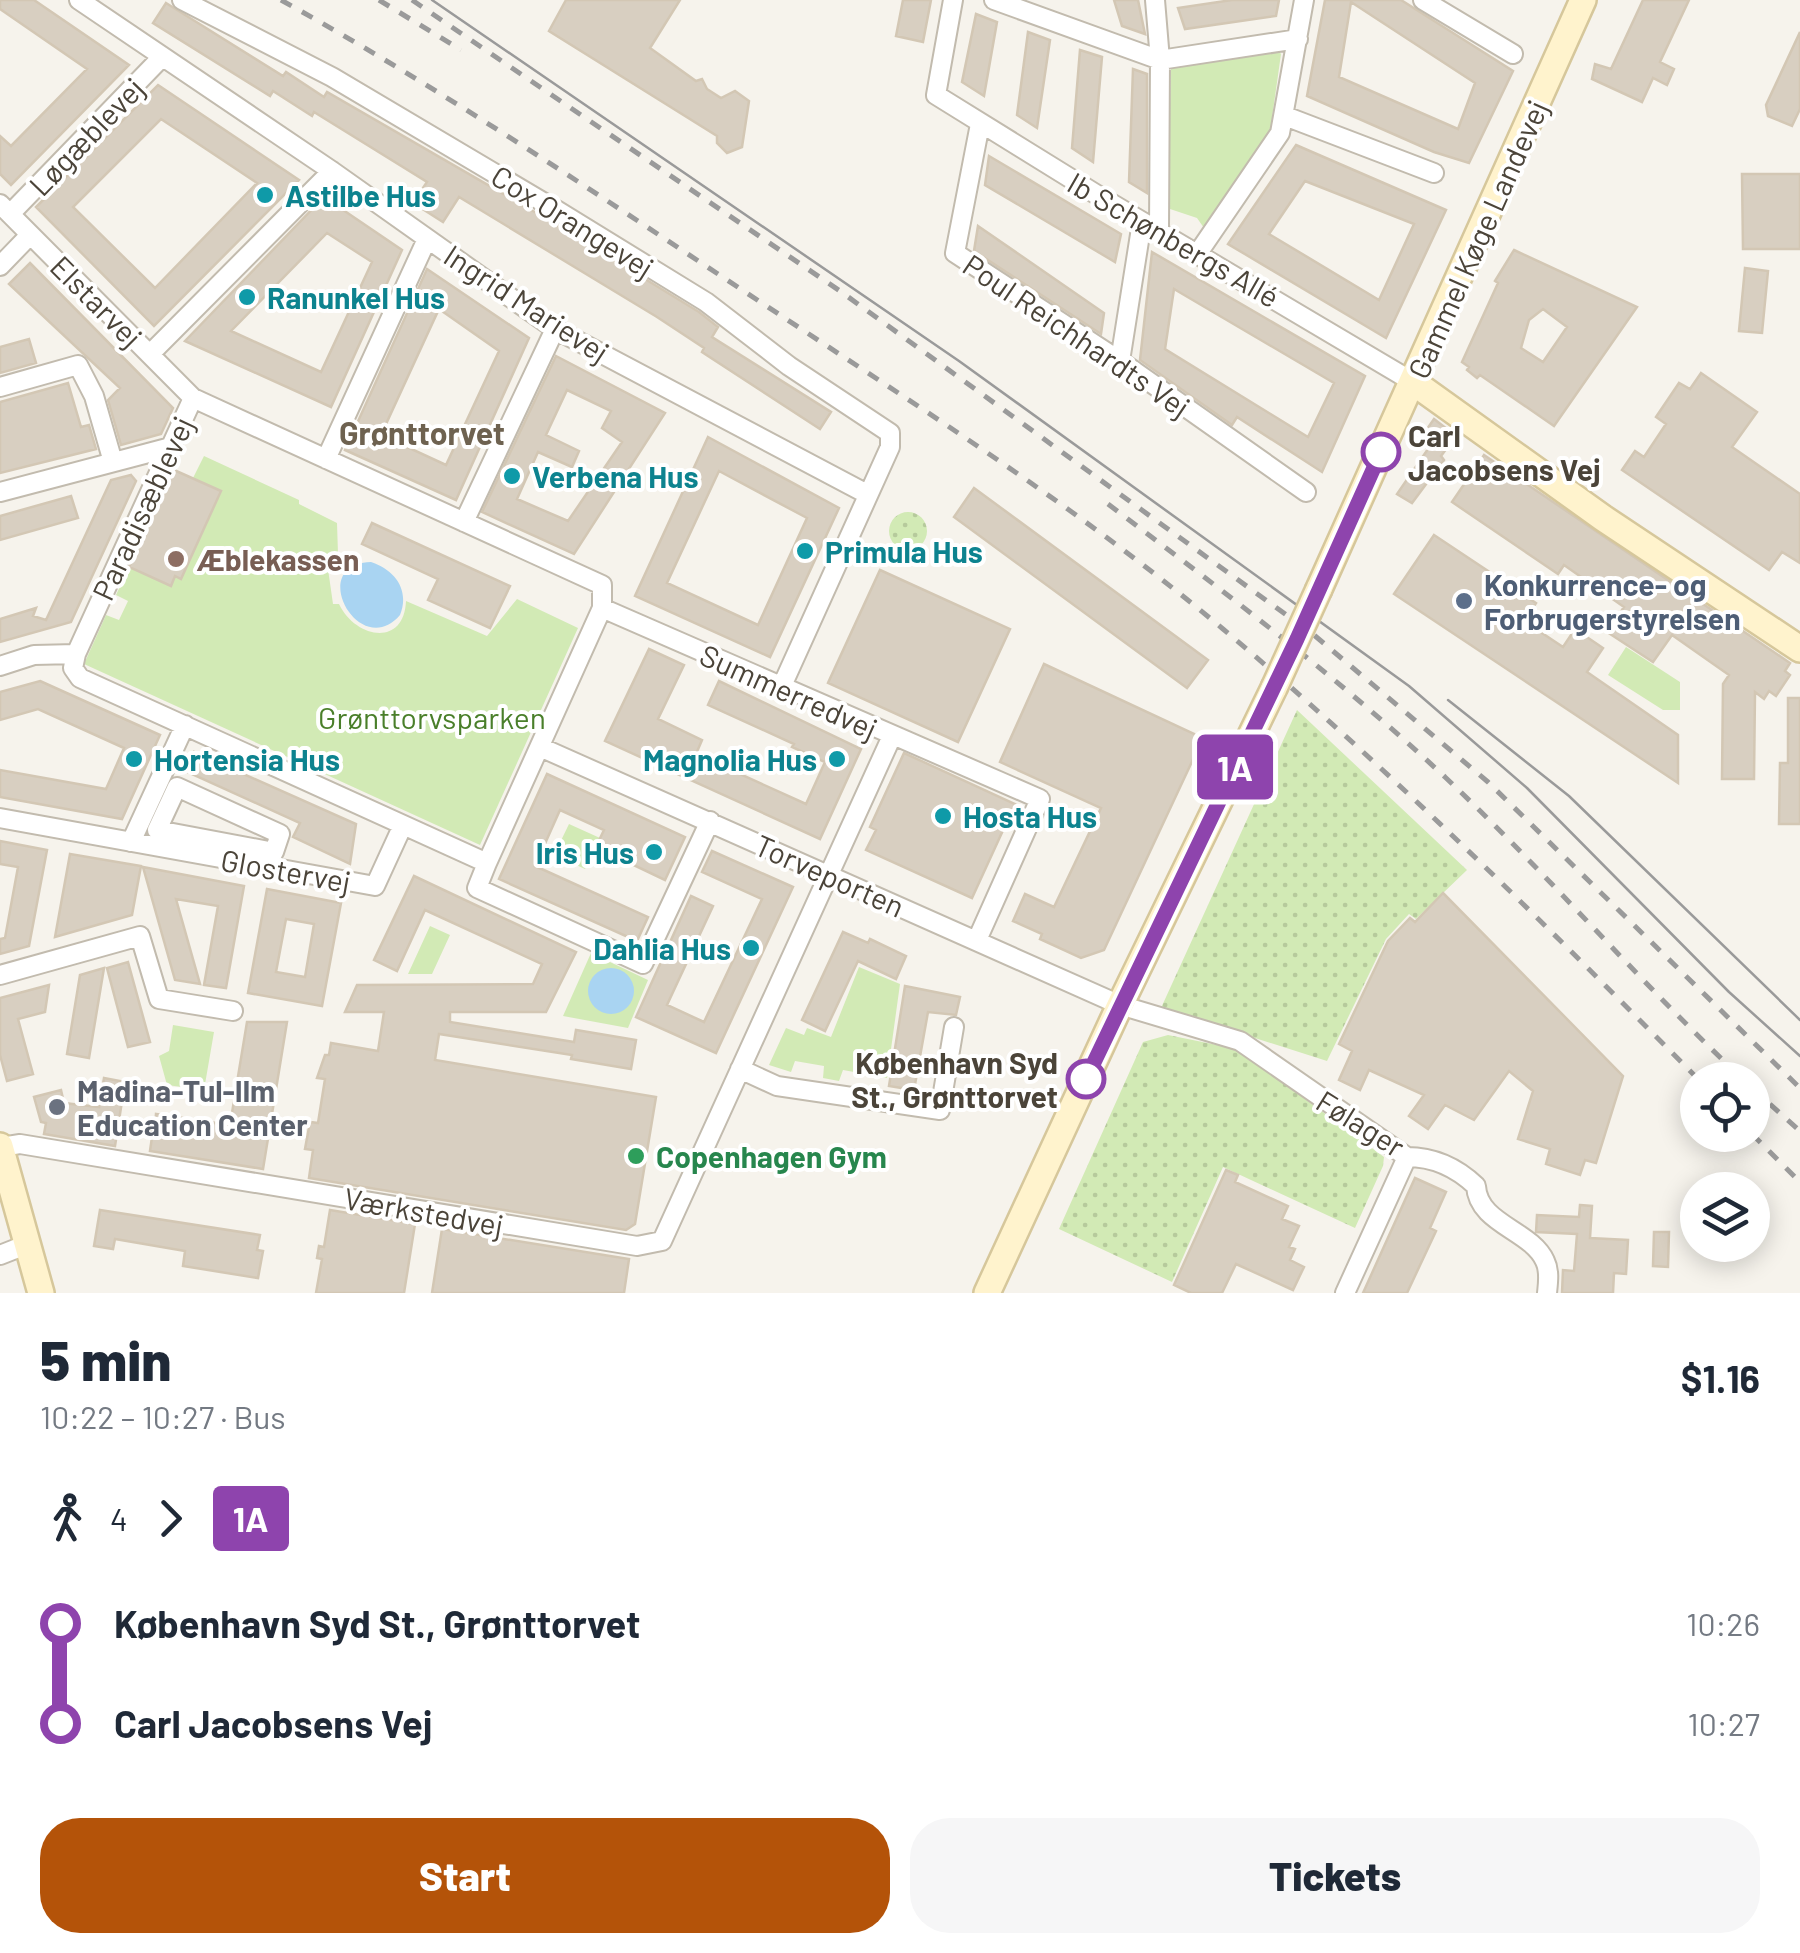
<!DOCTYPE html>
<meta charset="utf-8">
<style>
:root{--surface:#fff;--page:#f6f6f7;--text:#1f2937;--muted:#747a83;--accent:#b45309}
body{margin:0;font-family:Barlow,sans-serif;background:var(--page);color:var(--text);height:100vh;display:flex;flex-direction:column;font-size:38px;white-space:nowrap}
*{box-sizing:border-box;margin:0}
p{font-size:32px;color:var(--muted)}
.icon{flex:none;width:55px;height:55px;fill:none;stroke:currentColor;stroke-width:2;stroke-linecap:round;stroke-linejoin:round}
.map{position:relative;height:1293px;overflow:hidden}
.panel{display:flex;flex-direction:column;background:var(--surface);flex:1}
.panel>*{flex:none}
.badge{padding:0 20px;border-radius:8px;font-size:35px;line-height:65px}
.fabs{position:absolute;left:1680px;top:1062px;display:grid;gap:20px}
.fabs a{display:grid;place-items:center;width:90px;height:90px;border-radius:50%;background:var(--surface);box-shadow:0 5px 25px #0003;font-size:50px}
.map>.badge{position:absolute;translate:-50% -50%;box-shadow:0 0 0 5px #fff}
.legs{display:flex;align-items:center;gap:15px;height:110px;padding:0 40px;font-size:32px}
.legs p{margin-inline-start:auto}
.summary{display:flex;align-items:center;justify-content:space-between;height:170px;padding:0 40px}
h1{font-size:55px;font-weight:800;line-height:75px}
.button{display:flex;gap:20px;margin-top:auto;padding:20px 40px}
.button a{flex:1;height:115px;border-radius:40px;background:var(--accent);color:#fff;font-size:40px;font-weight:800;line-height:115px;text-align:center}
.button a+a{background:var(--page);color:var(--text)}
ul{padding:0 40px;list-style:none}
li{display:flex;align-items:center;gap:35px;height:100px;font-size:38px}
li i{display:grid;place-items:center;width:15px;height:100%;margin:0 12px;background:currentColor}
li i::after{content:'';width:25px;height:25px;margin:-12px;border:8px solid;border-radius:50%;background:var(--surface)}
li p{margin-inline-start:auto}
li:first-child i{background:linear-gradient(#0000 50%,currentColor 0)}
li:last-child i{background:linear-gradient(currentColor 50%,#0000 0)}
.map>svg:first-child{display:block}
.grass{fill:url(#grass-dots)}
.park{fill:#d2eab5}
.water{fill:#a9d4f2}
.building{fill:#d8cfc1;stroke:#d3c7b4;stroke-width:2.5;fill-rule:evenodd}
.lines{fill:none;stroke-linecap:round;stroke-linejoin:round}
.street-casing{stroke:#c2bbae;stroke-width:22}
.secondary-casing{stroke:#d6c79b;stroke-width:30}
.street{stroke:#fff;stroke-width:18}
.secondary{stroke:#fff3cd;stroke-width:25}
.tram{stroke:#9a9a9a;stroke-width:2.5}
.rail{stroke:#9a9a9a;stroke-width:5;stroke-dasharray:12 12;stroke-linecap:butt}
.secondary-bridge-casing{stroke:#d6c79b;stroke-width:30;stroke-linecap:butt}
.secondary-bridge{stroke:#fff3cd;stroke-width:25}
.line-1-casing{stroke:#fff;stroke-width:22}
.line-1{stroke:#8e44ad;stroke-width:15}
.culture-dot{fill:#0f9aa8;stroke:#fff;stroke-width:4}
.stop-1-dot{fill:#fff;stroke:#8e44ad;stroke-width:5}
.education-dot{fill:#8d6e63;stroke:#fff;stroke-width:4}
.service-dot{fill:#5c6f8a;stroke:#fff;stroke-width:4}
.worship-dot{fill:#6b7280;stroke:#fff;stroke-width:4}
.leisure-dot{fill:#2e9e5b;stroke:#fff;stroke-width:4}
.labels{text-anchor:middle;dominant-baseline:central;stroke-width:8;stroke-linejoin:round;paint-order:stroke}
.street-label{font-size:30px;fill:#4b4439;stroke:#fff}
.culture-label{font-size:30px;font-weight:bold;fill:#0d838f;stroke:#fff;text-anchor:start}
.stop-label{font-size:30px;font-weight:bold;fill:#4b4439;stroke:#fff;text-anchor:start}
.education-label{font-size:30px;font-weight:bold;fill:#785e54;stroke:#fff;text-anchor:start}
.service-label{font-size:30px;font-weight:bold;fill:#4e5e75;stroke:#fff;text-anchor:start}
.park-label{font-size:30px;fill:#4a7f2a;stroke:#fff}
.worship-label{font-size:30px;font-weight:bold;fill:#5b616d;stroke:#fff;text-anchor:start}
.leisure-label{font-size:30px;font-weight:bold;fill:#27864d;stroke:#fff;text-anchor:start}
.neighbourhood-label{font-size:32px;font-weight:bold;fill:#6e6250;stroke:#fff}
</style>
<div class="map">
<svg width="1800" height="1293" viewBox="0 0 1800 1293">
<defs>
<pattern id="grass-dots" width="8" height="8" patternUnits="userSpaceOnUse" patternTransform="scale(2.5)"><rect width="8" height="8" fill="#d2eab5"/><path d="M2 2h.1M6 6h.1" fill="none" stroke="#b6ca9c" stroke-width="1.8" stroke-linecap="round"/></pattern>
</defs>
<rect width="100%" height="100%" fill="#f6f3ec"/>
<path class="grass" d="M889 531a19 19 0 1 1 38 0a19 19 0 1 1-38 0Z
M 1297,710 L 1467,870 L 1416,919 L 1409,914 L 1386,939 L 1327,1061 L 1161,1008 Z
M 1168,1035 L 1237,1049 L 1384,1157 L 1383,1166 L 1355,1228 L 1223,1167 L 1172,1282 L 1059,1229 L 1143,1042 Z"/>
<path class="park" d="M 1278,50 L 1281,54 L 1270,132 L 1204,228 L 1197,218 L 1167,208 L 1171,69 L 1177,62 Z
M 204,456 L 299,500 L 299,504 L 337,523 L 338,554 L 328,569 L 333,604 L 339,604 C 355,638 404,648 406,601 L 487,636 L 517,599 L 578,628 L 480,845 L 84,664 L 106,615 L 119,620 L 128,601 L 116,595 L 129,567 L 170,586 L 175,576 L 181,578 L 220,491 L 193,478 Z
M 1626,647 L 1680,682 L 1680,710 L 1663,710 L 1608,675 Z
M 569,824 L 600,838 L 585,869 L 554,855 Z
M 430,926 L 450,935 L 432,974 L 408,974 Z
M 591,953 L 648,980 L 628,1028 L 563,1016 Z
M 859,967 L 900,984 L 887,1078 L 843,1070 L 839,1081 L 823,1078 L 824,1066 L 795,1061 L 791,1072 L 769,1065 L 786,1028 L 804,1035 L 807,1028 L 831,1037 Z
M 173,1025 L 214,1032 L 204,1090 L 167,1085 L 159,1056 L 169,1051 Z"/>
<path class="water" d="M 371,562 C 395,570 410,590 400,615 C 360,662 305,564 371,562 Z
M588 991a23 23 0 1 1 46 0a23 23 0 1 1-46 0Z"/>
<path class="building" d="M 0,0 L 34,0 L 129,65 L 11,185 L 0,174 L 0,136 L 11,146 L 87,69 L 0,9 Z
M 566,0 L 680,0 L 650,48 L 696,81 L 702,79 L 707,89 L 721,98 L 735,91 L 749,101 L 742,147 L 727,153 L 717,143 L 717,136 L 549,31 Z
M 903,0 L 931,0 L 923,42 L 896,36 Z
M 1114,0 L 1138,0 L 1145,34 L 1122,26 Z
M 1232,0 L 1279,0 L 1276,16 L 1185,29 L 1178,8 Z
M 1325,0 L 1401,0 L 1513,71 L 1469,163 L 1434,152 L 1307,96 ZM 1351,2 L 1475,83 L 1458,129 L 1339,77 Z
M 1643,0 L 1689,0 L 1660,62 L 1674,69 L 1667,85 L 1653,78 L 1642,102 L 1592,79 L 1595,64 L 1611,69 Z
M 166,3 L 283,76 L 286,72 L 324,97 L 327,92 L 552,222 L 699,312 L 718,327 L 712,337 L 831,412 L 820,429 L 702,352 L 704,348 L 657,317 L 459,197 L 443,222 L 413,203 L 427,182 L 314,112 L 312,116 L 273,91 L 270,96 L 153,23 Z
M 976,14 L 997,22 L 984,96 L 962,82 Z
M 1028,32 L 1050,40 L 1037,128 L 1017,115 Z
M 1800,32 L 1800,109 L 1792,126 L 1768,116 L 1766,105 Z
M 1080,50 L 1102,57 L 1093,162 L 1072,148 Z
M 1133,69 L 1147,74 L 1147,193 L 1129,182 Z
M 158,85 L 299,180 L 154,326 L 36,207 ZM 161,119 L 257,183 L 155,288 L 73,207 Z
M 1296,145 L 1446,210 L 1386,338 L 1228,244 ZM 1305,181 L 1414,224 L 1379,300 L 1269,234 Z
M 989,156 L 1121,234 L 1115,262 L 985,185 Z
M 1742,174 L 1800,174 L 1800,249 L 1743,249 Z
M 324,197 L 402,250 L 331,407 L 185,341 ZM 327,233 L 372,262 L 321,372 L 231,331 Z
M 978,226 L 1104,313 L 1101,334 L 974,251 Z
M 1514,250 L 1637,307 L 1554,426 L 1480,375 L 1477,378 L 1467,370 L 1469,367 L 1462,362 L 1498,283 L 1495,281 ZM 1543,309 L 1567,327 L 1543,362 L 1521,348 L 1529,320 Z
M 1152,252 L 1365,376 L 1322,472 L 1237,417 L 1232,425 L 1140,360 ZM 1174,289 L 1334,383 L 1308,437 L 1165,349 Z
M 30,263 L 173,408 L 161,434 L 121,445 L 108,400 L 120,388 L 9,284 Z
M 1745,268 L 1768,271 L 1762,333 L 1739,331 Z
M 427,269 L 529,338 L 456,500 L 345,450 ZM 439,309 L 499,351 L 446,465 L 381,435 Z
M 29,339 L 36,363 L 0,373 L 0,347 Z
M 556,356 L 665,413 L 574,554 L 482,512 ZM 567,390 L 611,411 L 602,428 L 622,442 L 568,521 L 517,499 L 538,452 L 572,467 L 579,451 L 546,435 Z
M 1701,373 L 1757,412 L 1732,447 L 1800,494 L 1800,563 L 1782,552 L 1769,570 L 1622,470 L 1635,451 L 1644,457 L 1666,424 L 1656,417 L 1679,383 L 1690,389 Z
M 68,383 L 81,427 L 89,425 L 96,449 L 0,473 L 0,402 Z
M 1434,419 L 1456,436 L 1441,456 L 1444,460 L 1412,503 L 1397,494 L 1428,449 L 1418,442 Z
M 708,437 L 839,508 L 770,657 L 635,596 ZM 719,471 L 807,518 L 758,625 L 667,583 Z
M 1484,455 L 1790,663 L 1785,671 L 1790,675 L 1776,696 L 1769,691 L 1764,699 L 1755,692 L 1754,779 L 1722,779 L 1723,684 L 1729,675 L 1672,635 L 1653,662 L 1607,632 L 1624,607 L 1564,565 L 1558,574 L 1452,502 Z
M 174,470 L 221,491 L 181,579 L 175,576 L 171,586 L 129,567 Z
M 131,475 L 136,481 L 71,622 L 0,642 L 0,619 L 36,608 L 33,616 L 46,620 L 111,480 Z
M 974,488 L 1208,660 L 1187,688 L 954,517 Z
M 71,496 L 78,518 L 0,540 L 0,516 Z
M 372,523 L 510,586 L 490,628 L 428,600 L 438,579 L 362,544 Z
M 1434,535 L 1536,603 L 1524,621 L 1563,647 L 1575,629 L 1603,648 L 1587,672 L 1678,735 L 1678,783 L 1394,594 Z
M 880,570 L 1010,629 L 958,742 L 828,683 Z
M 649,649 L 684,665 L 658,719 L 702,740 L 696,754 L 806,804 L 825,762 L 792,747 L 794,744 L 708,705 L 719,681 L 861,749 L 820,839 L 605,741 Z
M 1044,664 L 1203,738 L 1104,950 L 1081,958 L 1040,939 L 1042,934 L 1013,921 L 1025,894 L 1054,907 L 1101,808 L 1000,762 Z
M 40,681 L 160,735 L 122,819 L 0,797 L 0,770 L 106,789 L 124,748 L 38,709 L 0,720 L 0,692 Z
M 1788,698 L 1800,698 L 1800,824 L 1779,824 L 1780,763 L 1788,763 Z
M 194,752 L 356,824 L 350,864 L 293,837 L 300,823 L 185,771 Z
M 904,753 L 1015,804 L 972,898 L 866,850 L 876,830 L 870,827 Z
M 547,774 L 685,837 L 665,880 L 617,857 L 614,865 L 592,855 L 604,830 L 560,810 L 535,866 L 648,917 L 637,941 L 499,879 Z
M 0,841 L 47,850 L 29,946 L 0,954 L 0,939 L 5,938 L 18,867 L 0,864 Z
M 712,851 L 793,887 L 716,1053 L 636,1017 L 691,896 L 713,906 L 667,1005 L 704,1022 L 762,899 L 702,872 Z
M 70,854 L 141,866 L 132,915 L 55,937 Z
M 143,867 L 244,886 L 226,988 L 204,985 L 218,906 L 176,899 L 200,984 L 175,980 Z
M 414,876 L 576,952 L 546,1012 L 450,1012 L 450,1022 L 574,1042 L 576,1030 L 636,1040 L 631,1069 L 571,1059 L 572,1055 L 439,1034 L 435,1060 L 656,1097 L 635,1224 L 626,1230 L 309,1178 L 313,1150 L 305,1149 L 310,1122 L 318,1123 L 325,1079 L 317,1078 L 325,1055 L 329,1055 L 331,1043 L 378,1051 L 384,1012 L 345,1012 L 357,985 L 533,984 L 542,964 L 425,910 L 397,971 L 374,960 Z
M 267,889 L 341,903 L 322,1006 L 248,993 ZM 286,919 L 314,924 L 305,977 L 276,972 Z
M 1443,893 L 1623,1076 L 1596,1163 L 1585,1160 L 1580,1175 L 1546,1164 L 1550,1149 L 1518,1139 L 1533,1091 L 1509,1071 L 1474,1120 L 1445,1105 L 1428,1129 L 1409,1116 L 1424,1095 L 1369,1070 L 1360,1090 L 1339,1080 L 1352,1051 L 1339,1044 L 1388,941 L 1410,918 L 1415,922 Z
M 843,932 L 868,943 L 870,939 L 906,956 L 896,979 L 858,961 L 825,1031 L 802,1020 Z
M 128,962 L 150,1042 L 128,1047 L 107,968 Z
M 104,968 L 89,1058 L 67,1054 L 80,975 Z
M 49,985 L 45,1012 L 18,1019 L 33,1074 L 7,1081 L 0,1055 L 0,998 Z
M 905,986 L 960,997 L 956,1015 L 928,1012 L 914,1090 L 889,1086 Z
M 247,1022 L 287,1022 L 263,1169 L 150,1151 L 152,1137 L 146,1136 L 148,1124 L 155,1125 L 156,1114 L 230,1125 Z
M 104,1078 L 125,1082 L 115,1146 L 44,1134 L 46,1123 L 41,1122 L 34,1097 L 61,1090 L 64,1103 L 99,1107 Z
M 1226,1170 L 1238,1175 L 1235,1182 L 1288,1206 L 1282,1219 L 1299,1226 L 1289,1247 L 1295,1249 L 1290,1260 L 1304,1267 L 1293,1290 L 1236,1264 L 1222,1293 L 1191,1293 L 1174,1285 Z
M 1415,1178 L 1446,1192 L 1430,1228 L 1436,1231 L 1407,1293 L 1363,1293 Z
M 1580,1205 L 1592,1206 L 1590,1238 L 1628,1240 L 1626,1274 L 1614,1273 L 1613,1293 L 1562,1293 L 1563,1270 L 1574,1271 L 1577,1234 L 1536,1232 L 1537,1215 L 1579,1217 Z
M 100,1210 L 260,1235 L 257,1250 L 263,1251 L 258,1278 L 183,1266 L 185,1251 L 115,1239 L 113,1249 L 94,1246 Z
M 330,1210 L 415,1224 L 404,1293 L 316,1293 L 322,1259 L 317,1258 L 319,1246 L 324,1247 Z
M 442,1229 L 629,1259 L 624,1293 L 432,1293 Z
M 1654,1232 L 1669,1232 L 1668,1267 L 1653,1266 Z"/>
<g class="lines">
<defs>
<path id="street" d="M 79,0 L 332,171 L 555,329 L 867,494
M 182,0 L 332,77 L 558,211 L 706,302 L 789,366 L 890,433 L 890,447 L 781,688
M 953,0 L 936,95 L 1099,196 L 1413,382
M 994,0 L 1160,60 L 1298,39
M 1155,0 L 1160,60 L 1159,229
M 1423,0 L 1513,54
M 1285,116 L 1434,173
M 980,124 L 955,253 L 1120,361 L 1306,492
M 0,204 L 193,398 L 602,585 L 602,608 L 487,863
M 10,214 L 161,58
M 1198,253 L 1280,133 L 1304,0
M 0,266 L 30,235
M 150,354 L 332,171
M 1120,361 L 1142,222
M 0,387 L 78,365 L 94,396 L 113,462
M 193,398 L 76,654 L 73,668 L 80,678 L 487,863 L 477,888 L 643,964 L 710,821
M 326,459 L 427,239
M 0,492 L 171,447
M 464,522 L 555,329
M 602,608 L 1040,799 L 977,940
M 0,666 L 34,655 L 76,654
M 540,747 L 1120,1005 L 1240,1041 L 1407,1157 C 1434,1157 1456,1167 1476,1186 C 1478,1224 1531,1230 1545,1261 C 1550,1271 1548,1283 1547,1293
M 177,787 L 280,834 L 274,852 L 157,830 Z
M 0,818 L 375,886 L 403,825
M 131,842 L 185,725
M 0,975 L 140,936 L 159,999 L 233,1011
M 740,1069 L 777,1086 L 940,1110 L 954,1027
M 0,1147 L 20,1144 L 637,1246 L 662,1241 L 892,736
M 0,1255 L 28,1244
M 1345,1293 L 1407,1157"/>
<path id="secondary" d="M 1413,382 L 1603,518 L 1800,649
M 1319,589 L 1583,0
M 0,1146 L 41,1293
M 987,1293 L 1120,1005 L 1274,688"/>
</defs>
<use href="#street" class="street-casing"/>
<use href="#secondary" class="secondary-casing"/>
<use href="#street" class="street"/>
<use href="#secondary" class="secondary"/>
<path class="tram" d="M 432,0 L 959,361 L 1409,686 L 1527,788 L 1729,992 L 1800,1056
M 1448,700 L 1569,796 L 1800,1020"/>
<path class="rail" d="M 281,0 C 449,93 607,201 768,307 C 922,409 1080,509 1223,629 C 1391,770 1545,924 1699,1080
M 379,0 L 461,50
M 412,0 L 840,291 L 1314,635 L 1488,782 L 1800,1088
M 1108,504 C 1223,591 1339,678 1445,777 C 1548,874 1640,983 1744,1080
M 1752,1088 L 1800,1131
M 1752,1134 L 1800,1182"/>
<defs>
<path id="secondary-bridge" d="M 1274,688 L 1319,589"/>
</defs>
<use href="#secondary-bridge" class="secondary-bridge-casing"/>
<use href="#secondary-bridge" class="secondary-bridge"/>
</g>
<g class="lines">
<defs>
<path id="line-1" d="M 1086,1079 L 1297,639 L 1381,452"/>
</defs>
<use href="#line-1" class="line-1-casing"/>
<use href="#line-1" class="line-1"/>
</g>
<g class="culture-dot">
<circle cx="265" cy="195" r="10"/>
<circle cx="247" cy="297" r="10"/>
<circle cx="512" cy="476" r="10"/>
<circle cx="805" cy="551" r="10"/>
<circle cx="134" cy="759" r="10"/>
<circle cx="837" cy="759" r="10"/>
<circle cx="943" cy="816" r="10"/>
<circle cx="654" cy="852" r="10"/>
<circle cx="751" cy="948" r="10"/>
</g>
<g class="stop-1-dot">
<circle cx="1381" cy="452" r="18"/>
<circle cx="1086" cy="1079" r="18"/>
</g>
<circle class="education-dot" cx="176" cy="559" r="10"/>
<circle class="service-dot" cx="1464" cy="601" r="10"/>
<circle class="worship-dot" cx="57" cy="1107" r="10"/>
<circle class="leisure-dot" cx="636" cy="1156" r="10"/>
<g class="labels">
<g class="street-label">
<text transform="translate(86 136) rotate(-46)">Løgæblevej</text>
<text transform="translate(573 221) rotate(32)">Cox Orangevej</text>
<text transform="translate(1174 239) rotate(30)">Ib Schønbergs Allé</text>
<text transform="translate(1477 239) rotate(-66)">Gammel Køge Landevej</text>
<text transform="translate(97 301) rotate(45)">Elstarvej</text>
<text transform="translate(527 303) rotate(33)">Ingrid Marievej</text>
<text transform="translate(1077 335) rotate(34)">Poul Reichhardts Vej</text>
<text transform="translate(142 508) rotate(-65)">Paradisæblevej</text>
<text transform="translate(789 691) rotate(24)">Summerredvej</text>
<text transform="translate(286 870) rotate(10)">Glostervej</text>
<text transform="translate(830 875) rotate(24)">Torveporten</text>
<text transform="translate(1361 1123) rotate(32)">Følager</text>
<text transform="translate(424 1211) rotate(10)">Værkstedvej</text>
</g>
<g class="culture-label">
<text x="285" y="195">Astilbe Hus</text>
<text x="267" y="297">Ranunkel Hus</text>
<text x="532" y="476">Verbena Hus</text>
<text x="825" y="551">Primula Hus</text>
<text x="154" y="759">Hortensia Hus</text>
<text x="817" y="759" text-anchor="end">Magnolia Hus</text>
<text x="963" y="816">Hosta Hus</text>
<text x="634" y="852" text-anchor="end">Iris Hus</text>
<text x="731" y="948" text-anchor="end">Dahlia Hus</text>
</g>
<g class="stop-label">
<text x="1408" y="435">Carl<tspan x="1408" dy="34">Jacobsens Vej</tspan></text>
<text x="1058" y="1062" text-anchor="end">København Syd<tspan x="1058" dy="34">St., Grønttorvet</tspan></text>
</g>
<g class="education-label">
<text x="196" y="559">Æblekassen</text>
</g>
<g class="service-label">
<text x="1484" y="584">Konkurrence- og<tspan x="1484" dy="34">Forbrugerstyrelsen</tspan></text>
</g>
<g class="park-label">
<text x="432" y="717">Grønttorvsparken</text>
</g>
<g class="worship-label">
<text x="77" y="1090">Madina-Tul-Ilm<tspan x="77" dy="34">Education Center</tspan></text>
</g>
<g class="leisure-label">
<text x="656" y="1156">Copenhagen Gym</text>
</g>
<g class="neighbourhood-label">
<text x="422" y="432">Grønttorvet</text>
</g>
</g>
</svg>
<div class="fabs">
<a><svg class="icon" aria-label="locate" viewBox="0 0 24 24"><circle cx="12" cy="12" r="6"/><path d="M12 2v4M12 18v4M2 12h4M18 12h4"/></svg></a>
<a><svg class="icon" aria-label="layers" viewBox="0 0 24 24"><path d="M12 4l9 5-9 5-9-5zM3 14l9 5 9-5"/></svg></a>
</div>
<b class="badge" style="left:1235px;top:767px;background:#8e44ad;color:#fff">1A</b>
</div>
<section class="panel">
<div class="summary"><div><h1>5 min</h1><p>10:22 – 10:27 · Bus</p></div><b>$1.16</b></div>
<div class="legs"><svg class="icon" aria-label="walk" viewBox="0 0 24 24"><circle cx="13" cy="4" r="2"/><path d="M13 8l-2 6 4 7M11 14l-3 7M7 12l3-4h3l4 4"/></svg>4<svg class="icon" aria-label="forward" viewBox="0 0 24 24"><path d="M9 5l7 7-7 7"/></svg><b class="badge" style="background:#8e44ad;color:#fff">1A</b></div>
<ul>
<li><i style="color:#8e44ad"></i><b>København Syd St., Grønttorvet</b><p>10:26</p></li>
<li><i style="color:#8e44ad"></i><b>Carl Jacobsens Vej</b><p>10:27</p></li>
</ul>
<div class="button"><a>Start</a><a>Tickets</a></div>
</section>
